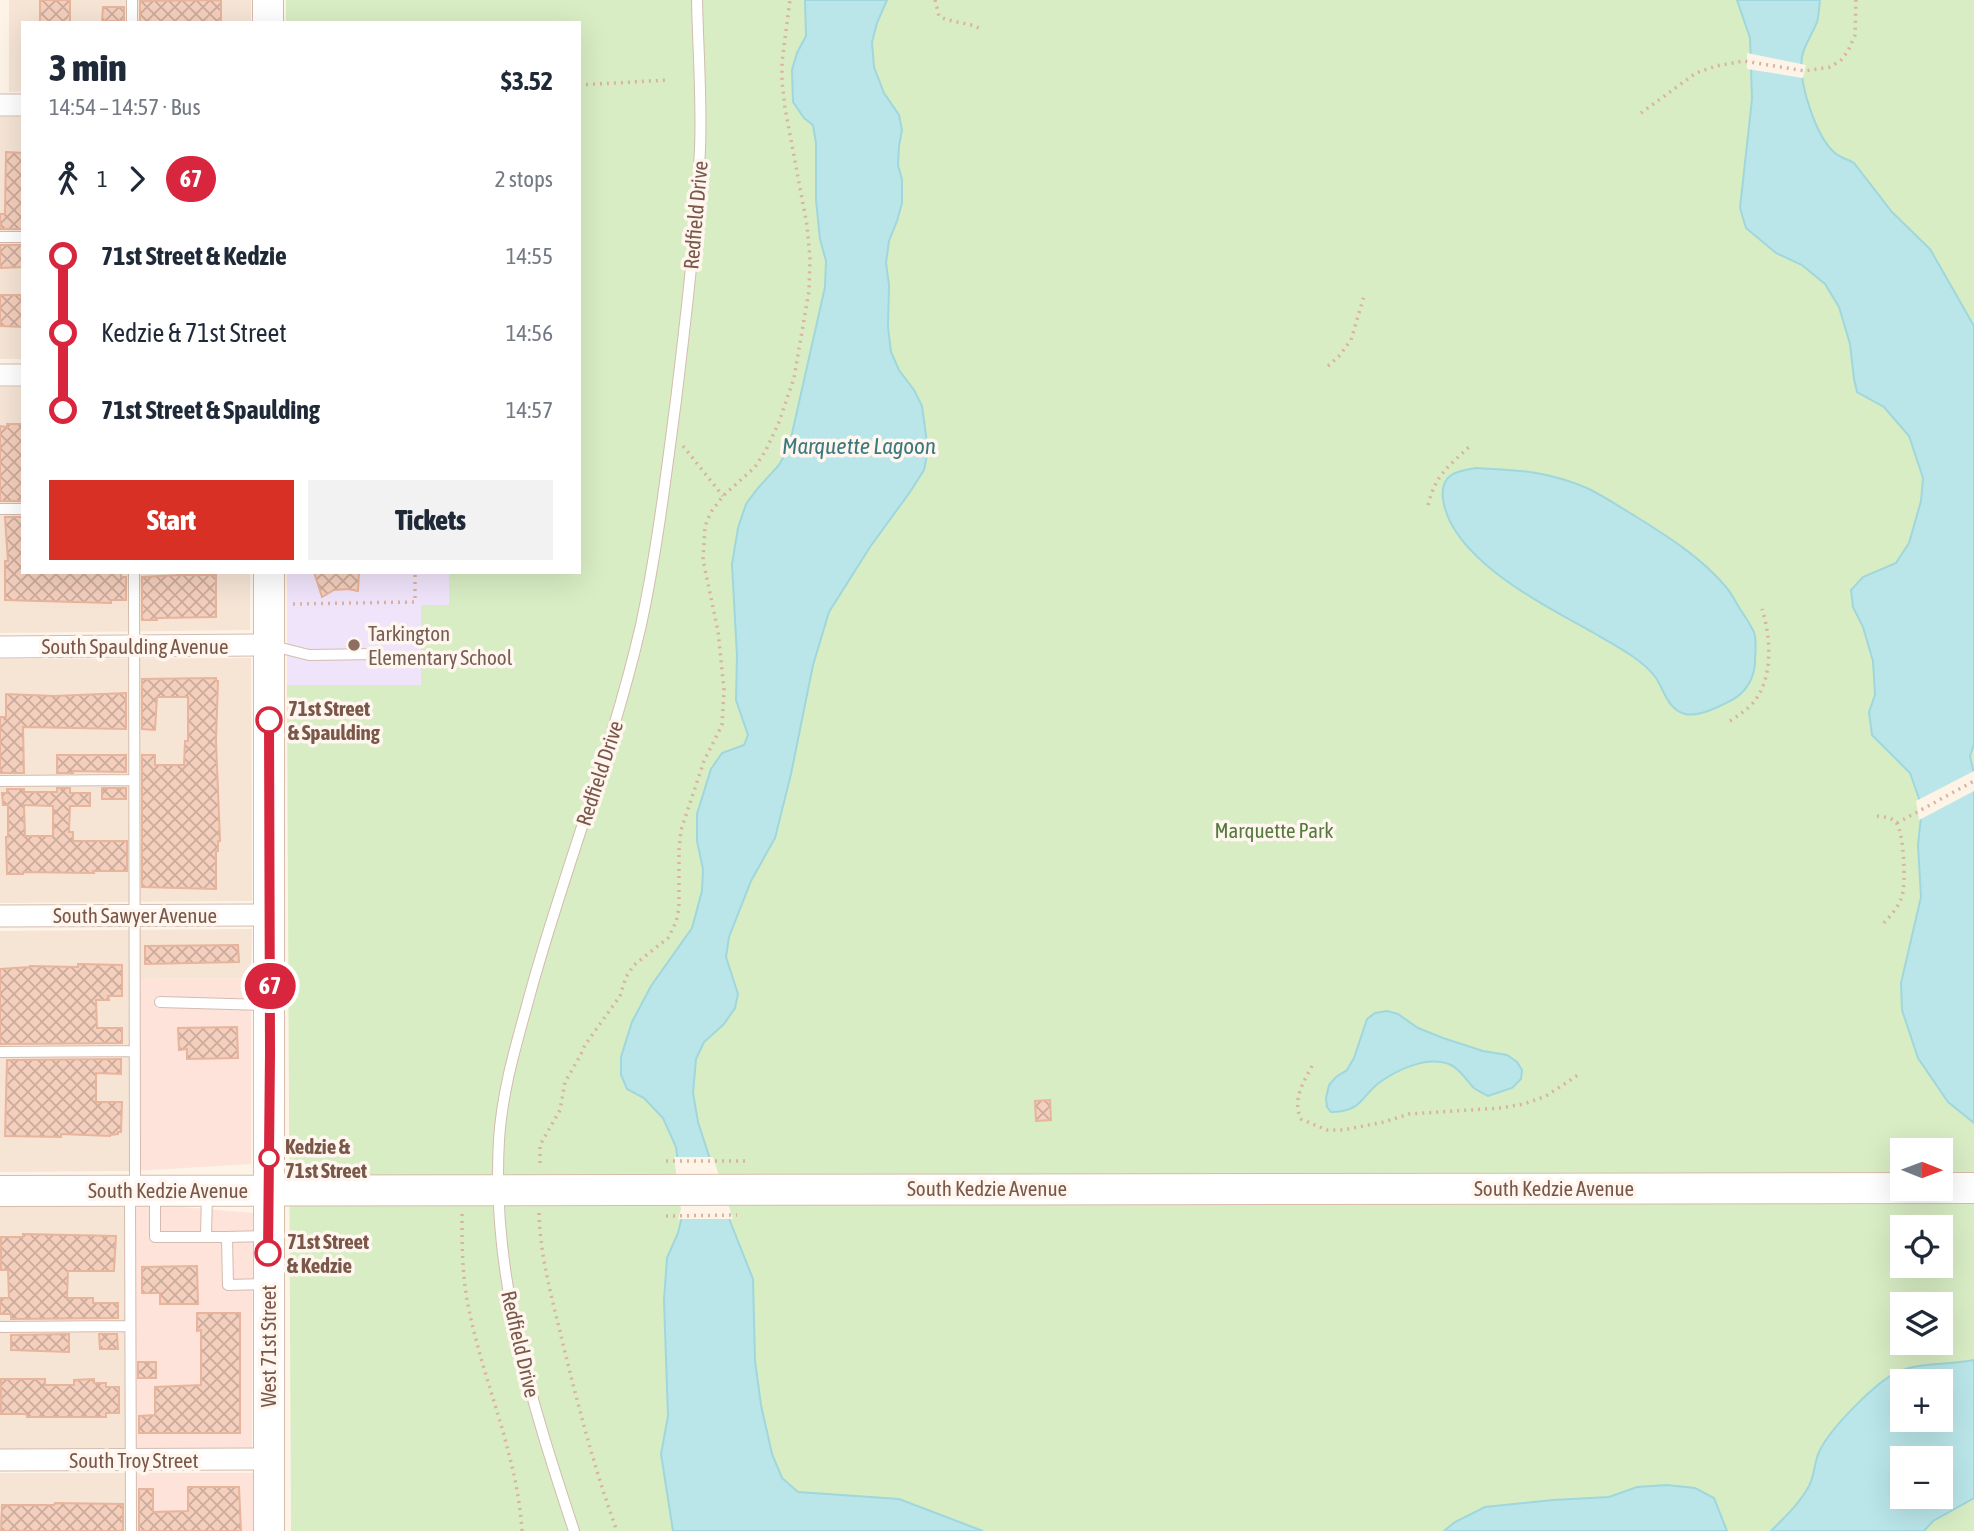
<!DOCTYPE html>
<meta charset="utf-8">
<style>
:root{--surface:#fff;--page:#f2f2f3;--text:#1f2937;--muted:#747a83;--accent:#d93025}
body{margin:0;font-family:"Asap Condensed",sans-serif;background:var(--page);color:var(--text);height:100vh;display:flex;flex-direction:column;font-size:26px;white-space:nowrap}
*{box-sizing:border-box;margin:0}
p{font-size:23px;color:var(--muted)}
.icon{flex:none;width:38px;height:38px;fill:none;stroke:currentColor;stroke-width:2;stroke-linecap:round;stroke-linejoin:round}
.map{position:relative;flex:1;overflow:hidden}
.details{position:absolute;left:21px;top:21px;width:560px;height:553px;display:flex;flex-direction:column;background:var(--surface);border-radius:0px;box-shadow:0 7px 28px #0002}
.details>*{flex:none}
.badge{padding:0 14px;border-radius:23px;font-size:24px;line-height:46px}
.needle{width:46px;rotate:91deg}
.fabs{position:absolute;left:1890px;top:1138px;display:grid;gap:14px}
.fabs a{display:grid;place-items:center;width:63px;height:63px;border-radius:0px;background:var(--surface);box-shadow:0 7px 28px #0002;font-size:35px}
.map>.badge{position:absolute;translate:-50% -50%;box-shadow:0 0 0 4px #fff}
.legs{display:flex;align-items:center;gap:10px;height:77px;padding:0 28px;font-size:23px}
.legs p{margin-inline-start:auto}
.headline{display:flex;align-items:center;justify-content:space-between;height:119px;padding:0 28px}
h1{font-size:38px;font-weight:800;line-height:52px}
.primary-button{display:flex;gap:14px;margin-top:auto;padding:14px 28px}
.primary-button a{flex:1;height:80px;border-radius:0px;background:var(--accent);color:#fff;font-size:28px;font-weight:800;line-height:80px;text-align:center}
.primary-button a+a{background:var(--page);color:var(--text)}
ul{padding:0 28px;list-style:none}
li{display:flex;align-items:center;gap:24px;height:77px;font-size:26px}
li i{display:grid;place-items:center;width:10px;height:100%;margin:0 9px;background:currentColor}
li i::after{content:'';width:18px;height:18px;margin:-9px;border:5px solid;border-radius:50%;background:var(--surface)}
li p{margin-inline-start:auto}
li:first-child i{background:linear-gradient(#0000 50%,currentColor 0)}
li:last-child i{background:linear-gradient(currentColor 50%,#0000 0)}
.map>svg:first-child{display:block}
.residential{fill:#f6e5d5}
.commercial{fill:#fee3db}
.education{fill:#f0e4fa}
.park{fill:#d8edc4;fill-rule:evenodd}
.water{fill:#bae6e9;stroke:#9fd7dc;stroke-width:2;fill-rule:evenodd}
.pier{fill:#fef3e7}
.building{fill:url(#building-cross-hatch);stroke:#e9b49c;stroke-width:2;fill-rule:evenodd}
.lines{fill:none;stroke-linecap:round;stroke-linejoin:round}
.service-casing{stroke:#d3bcaf;stroke-width:12}
.minor-casing{stroke:#d3bcaf;stroke-width:23}
.secondary-casing{stroke:#d7bcab;stroke-width:32}
.path{stroke:#dbb29f;stroke-width:3.5;stroke-dasharray:2 5;stroke-linecap:butt}
.service{stroke:#fff;stroke-width:10}
.minor{stroke:#fff;stroke-width:21}
.secondary{stroke:#fff;stroke-width:30}
.line-1-casing{stroke:#fff;stroke-width:16}
.line-1{stroke:#d7263d;stroke-width:10}
.education-dot{fill:#8d6e63;stroke:#fff7ef;stroke-width:2.5}
.stop-1-dot{fill:#fff;stroke:#d7263d;stroke-width:3.5}
.labels{text-anchor:middle;dominant-baseline:central;stroke-width:7;stroke-linejoin:round;paint-order:stroke}
.street-label{font-size:21px;fill:#7a5749;stroke:#fff7ef}
.education-label{font-size:21px;fill:#785e54;stroke:#fff7ef;text-anchor:start}
.stop-label{font-size:21px;font-weight:bold;fill:#7a5749;stroke:#fff7ef;text-anchor:start}
.park-label{font-size:21px;fill:#547a3d;stroke:#fff7ef}
.water-label{font-size:23px;font-style:italic;fill:#3c797f;stroke:#fff7ef}
</style>
<div class="map">
<svg width="1974" height="1531" viewBox="0 0 1974 1531">
<defs>
<pattern id="building-cross-hatch" width="8" height="8" patternUnits="userSpaceOnUse" patternTransform="scale(1.75)"><rect width="8" height="8" fill="#f5cfbd"/><path d="M0 0l8 8M0 8l8-8" fill="none" stroke="#cbab9c"/></pattern>
</defs>
<rect width="100%" height="100%" fill="#fef3e7"/>
<path class="residential" d="M 9,0 L 251,0 L 251,23 L 23,23 L 23,91 L 9,92 Z
M 0,117 L 23,117 L 23,359 L 0,359 Z
M 0,387 L 23,387 L 23,572 L 250,572 L 250,630 L 0,633 Z
M 251,658 L 252,901 L 0,903 L 0,659 Z
M 252,929 L 251,978 L 135,979 L 135,1171 L 0,1172 L 0,931 Z
M 0,1206 L 130,1206 L 131,1449 L 0,1449 Z
M 0,1473 L 131,1473 L 131,1531 L 0,1531 Z"/>
<path class="commercial" d="M 251,978 L 251,1164 L 135,1171 L 134,979 Z
M 130,1206 L 182,1207 L 253,1213 L 252,1449 L 131,1449 Z
M 131,1473 L 253,1473 L 253,1531 L 131,1531 Z"/>
<path class="education" d="M 287,572 L 449,572 L 449,605 L 421,605 L 421,685 L 287,685 Z"/>
<path class="park" d="M 286,0 L 1974,0 L 1974,1531 L 291,1531 L 287,685 L 421,685 L 421,605 L 449,605 L 449,572 L 579,572 L 579,23 L 286,23 ZM 1902,1150 L 1941,1150 L 1941,1188 L 1902,1188 ZM 1902,1227 L 1941,1227 L 1941,1265 L 1902,1265 ZM 1902,1304 L 1941,1304 L 1941,1342 L 1902,1342 ZM 1902,1381 L 1941,1381 L 1941,1419 L 1902,1419 ZM 1902,1458 L 1941,1458 L 1941,1496 L 1902,1496 Z"/>
<path class="water" d="M 805,0 L 887,0 L 877,23 L 872,42 L 874,67 L 884,93 L 899,115 L 902,130 L 899,146 L 898,165 L 902,180 L 902,203 L 897,221 L 889,241 L 886,263 L 889,285 L 888,327 L 891,352 L 899,370 L 914,390 L 922,406 L 928,450 L 924,470 L 910,492 L 870,547 L 829,612 L 813,665 L 791,774 L 775,838 L 751,881 L 729,937 L 726,957 L 738,994 L 735,1008 L 724,1024 L 704,1042 L 696,1059 L 693,1093 L 698,1122 L 730,1221 L 753,1279 L 755,1361 L 761,1405 L 772,1454 L 782,1478 L 798,1492 L 899,1499 L 983,1531 L 673,1531 L 661,1454 L 668,1416 L 664,1300 L 667,1258 L 678,1233 L 684,1209 L 676,1147 L 663,1118 L 644,1098 L 627,1089 L 621,1075 L 621,1057 L 632,1022 L 651,986 L 692,928 L 702,891 L 703,869 L 697,841 L 697,814 L 711,769 L 722,753 L 744,745 L 748,735 L 736,700 L 737,656 L 732,564 L 738,528 L 746,504 L 758,488 L 779,465 L 789,447 L 825,287 L 826,261 L 820,239 L 816,200 L 816,143 L 813,125 L 804,118 L 793,102 L 792,70 L 797,53 L 806,36 Z
M 1737,0 L 1820,0 C 1819,7 1819,15 1817,22 C 1813,33 1804,45 1802,57 C 1798,82 1816,137 1835,153 C 1840,158 1848,159 1854,163 L 1892,212 L 1930,249 L 1974,326 L 1974,744 L 1970,756 L 1974,774 L 1974,1123 L 1948,1102 L 1918,1058 L 1902,1010 L 1901,983 L 1921,897 L 1918,845 L 1922,807 L 1910,773 L 1872,735 L 1869,712 L 1875,695 L 1873,661 L 1863,627 L 1853,607 L 1851,590 L 1863,577 L 1896,563 L 1909,543 L 1921,501 L 1923,478 L 1909,436 L 1884,407 L 1857,392 L 1854,379 L 1850,344 L 1839,307 L 1825,284 L 1802,265 L 1776,253 L 1746,228 L 1740,208 L 1752,99 L 1750,38 Z
M 1476,468 C 1518,470 1549,471 1589,489 C 1605,497 1620,507 1635,516 C 1667,536 1701,557 1726,587 C 1731,593 1736,602 1740,609 C 1745,616 1750,624 1754,632 C 1757,641 1755,653 1755,663 C 1754,679 1745,694 1730,701 C 1718,707 1699,717 1685,714 C 1668,710 1664,690 1656,678 C 1644,660 1611,643 1592,632 C 1544,605 1451,559 1443,499 C 1440,474 1456,471 1476,468 Z
M 1387,1011 L 1398,1014 L 1418,1028 L 1443,1038 L 1483,1051 L 1507,1055 L 1517,1062 L 1522,1070 L 1521,1079 L 1512,1088 L 1488,1096 C 1483,1093 1478,1091 1474,1088 C 1467,1081 1460,1069 1451,1065 C 1428,1055 1399,1069 1380,1082 C 1360,1097 1362,1112 1331,1112 L 1327,1107 L 1326,1098 L 1329,1085 L 1336,1077 L 1347,1070 L 1354,1058 L 1367,1019 L 1375,1013 Z
M 1974,1360 L 1974,1498 L 1933,1521 L 1924,1531 L 1771,1531 C 1785,1517 1800,1503 1809,1486 C 1815,1475 1814,1461 1820,1450 C 1831,1428 1877,1380 1900,1371 C 1923,1362 1949,1365 1974,1360 ZM 1902,1381 L 1941,1381 L 1941,1419 L 1902,1419 ZM 1902,1458 L 1941,1458 L 1941,1496 L 1902,1496 Z
M 1667,1485 L 1695,1488 L 1714,1498 L 1727,1531 L 1444,1531 L 1455,1522 L 1485,1507 L 1553,1500 L 1609,1497 L 1637,1487 Z"/>
<path class="pier" d="M 1747,53 L 1806,65 L 1803,78 L 1747,69 Z
M 1974,771 L 1974,791 L 1919,820 L 1916,801 Z
M 674,1157 L 713,1157 L 733,1219 L 678,1219 L 681,1209 Z"/>
<path class="building" d="M 40,0 L 70,0 L 70,23 L 40,23 Z
M 221,0 L 221,23 L 140,23 L 140,1 Z
M 103,7 L 124,7 L 124,21 L 102,21 Z
M 6,152 L 23,153 L 23,229 L 0,229 L 0,214 L 5,214 Z
M 0,245 L 23,245 L 23,267 L 0,268 Z
M 0,295 L 21,295 L 21,299 L 23,299 L 23,327 L 0,326 Z
M 7,424 L 23,424 L 23,501 L 0,501 L 0,426 L 7,427 Z
M 5,517 L 22,517 L 23,572 L 121,572 L 121,577 L 126,577 L 126,600 L 111,600 L 111,603 L 5,600 L 5,561 L 8,561 Z
M 314,572 L 359,572 L 358,591 L 348,589 L 334,590 L 322,597 Z
M 180,575 L 216,575 L 216,617 L 157,618 L 157,620 L 142,620 L 142,577 Z
M 216,678 L 216,681 L 218,681 L 216,741 L 220,841 L 218,841 L 218,851 L 216,851 L 216,889 L 142,887 L 142,755 L 155,755 L 155,765 L 184,765 L 185,741 L 188,741 L 188,697 L 157,697 L 155,730 L 142,729 L 142,679 Z
M 126,693 L 126,729 L 23,727 L 24,773 L 0,773 L 0,717 L 6,717 L 6,694 L 54,696 Z
M 57,755 L 126,755 L 126,772 L 73,771 L 73,773 L 57,773 Z
M 57,788 L 70,788 L 70,793 L 90,793 L 90,806 L 70,806 L 69,832 L 73,832 L 73,841 L 127,841 L 127,871 L 93,871 L 94,873 L 23,872 L 23,874 L 7,874 L 6,837 L 8,837 L 8,805 L 3,805 L 2,793 L 7,793 L 7,789 L 24,789 L 24,792 L 57,792 ZM 24,805 L 53,806 L 53,836 L 25,836 Z
M 102,788 L 126,788 L 126,799 L 102,799 Z
M 238,945 L 239,962 L 145,964 L 145,946 Z
M 78,964 L 122,965 L 122,996 L 108,996 L 109,1000 L 96,1000 L 97,1028 L 122,1028 L 122,1043 L 0,1044 L 0,969 L 30,967 L 30,966 L 78,967 Z
M 237,1027 L 238,1058 L 187,1059 L 187,1049 L 179,1050 L 178,1028 Z
M 121,1059 L 121,1074 L 96,1073 L 96,1102 L 122,1102 L 121,1132 L 118,1132 L 118,1134 L 110,1135 L 110,1136 L 61,1134 L 61,1137 L 5,1136 L 7,1060 Z
M 1050,1100 L 1051,1120 L 1036,1121 L 1035,1101 Z
M 23,1234 L 116,1236 L 114,1271 L 68,1271 L 67,1298 L 93,1298 L 93,1303 L 118,1303 L 118,1318 L 11,1319 L 11,1314 L 0,1314 L 0,1298 L 9,1298 L 8,1270 L 1,1270 L 1,1237 L 23,1237 Z
M 197,1266 L 198,1304 L 160,1304 L 160,1293 L 142,1293 L 142,1267 Z
M 197,1313 L 240,1313 L 240,1433 L 139,1433 L 139,1416 L 155,1415 L 155,1387 L 201,1385 L 201,1330 L 197,1331 Z
M 69,1334 L 69,1352 L 11,1350 L 11,1335 Z
M 99,1334 L 117,1334 L 118,1349 L 100,1349 Z
M 138,1362 L 156,1362 L 156,1378 L 138,1378 Z
M 1,1379 L 45,1379 L 45,1385 L 74,1385 L 74,1380 L 94,1379 L 94,1383 L 106,1383 L 106,1387 L 119,1387 L 119,1413 L 106,1413 L 106,1417 L 27,1417 L 27,1415 L 25,1414 L 1,1414 Z
M 188,1487 L 239,1487 L 241,1531 L 139,1531 L 139,1489 L 153,1489 L 153,1512 L 188,1511 Z
M 55,1503 L 123,1504 L 123,1531 L 1,1531 L 2,1505 L 54,1505 Z"/>
<g class="lines">
<defs>
<path id="service" d="M 132,0 L 132,23
M 0,237 L 23,237
M 0,509 L 23,509
M 134,572 L 135,1187
M 273,646 L 309,655 L 377,654
M 0,781 L 134,780
M 160,1002 L 267,1005
M 0,1052 L 135,1051
M 155,1192 L 155,1237 L 227,1237
M 130,1194 L 131,1531
M 206,1237 L 207,1192
M 268,1284 L 228,1285 L 227,1237 L 268,1236
M 0,1327 L 130,1326
M 574,1531 C 532,1404 491,1275 499,1140 C 502,1090 517,1042 530,994 C 564,870 612,751 641,625 C 657,551 666,475 676,400 C 686,317 696,233 700,149 C 702,101 698,49 697,0"/>
<path id="minor" d="M 0,105 L 23,105
M 0,375 L 23,375
M 0,647 L 269,645
M 0,916 L 269,915
M 0,1460 L 269,1459"/>
<path id="secondary" d="M 268,0 L 268,23
M 0,1191 L 1974,1188
M 269,1531 L 269,572"/>
</defs>
<use href="#service" class="service-casing"/>
<use href="#minor" class="minor-casing"/>
<use href="#secondary" class="secondary-casing"/>
<path class="path" d="M 935,0 L 939,16 C 951,23 967,22 979,28
M 579,85 L 668,80
M 1641,113 L 1696,73 L 1716,66 L 1744,61 L 1805,71 L 1830,67 L 1841,60 L 1848,51 L 1855,35 L 1856,0
M 1328,366 L 1339,356 L 1351,340 L 1364,296
M 683,446 L 723,496
M 1428,505 C 1436,474 1448,467 1470,446
M 293,604 L 415,602 L 415,572
M 1730,721 C 1738,716 1745,711 1752,704 C 1774,680 1771,637 1762,609
M 1877,816 C 1884,817 1893,817 1897,824 C 1904,835 1906,884 1902,896 C 1899,907 1890,916 1883,924
M 1897,823 L 1974,781
M 1312,1066 C 1303,1083 1292,1100 1301,1119 L 1327,1130 L 1343,1130 L 1384,1122 L 1409,1114 L 1500,1108 L 1524,1104 L 1546,1096 L 1581,1073
M 666,1161 L 750,1161
M 540,1163 L 540,1145 L 560,1110 L 565,1082 L 580,1056 L 585,1045 L 620,996 L 626,977 L 634,965 L 668,938 L 676,922 L 679,908 L 679,850 L 681,830 L 704,761 L 722,725 L 724,690 L 718,631 L 703,560 L 705,526 L 711,512 L 723,496 L 755,467 L 766,450 L 779,422 L 794,378 L 809,291 L 810,258 L 807,225 L 785,108 L 782,81 L 782,62 L 790,0
M 539,1213 C 540,1256 552,1298 562,1340 C 578,1405 594,1468 617,1531
M 462,1214 C 462,1244 462,1275 468,1305 C 483,1382 517,1452 522,1531
M 666,1216 L 737,1215"/>
<use href="#service" class="service"/>
<use href="#minor" class="minor"/>
<use href="#secondary" class="secondary"/>
</g>
<g class="lines">
<defs>
<path id="line-1" d="M 268,1253 L 270,1053 L 269,720"/>
</defs>
<use href="#line-1" class="line-1-casing"/>
<use href="#line-1" class="line-1"/>
</g>
<circle class="education-dot" cx="354" cy="645" r="7"/>
<g class="stop-1-dot">
<circle cx="269" cy="720" r="12"/>
<circle cx="269" cy="1158" r="9"/>
<circle cx="268" cy="1253" r="12"/>
</g>
<g class="labels">
<g class="street-label">
<text transform="translate(695 215) rotate(-85)">Redfield Drive</text>
<text x="135" y="646">South Spaulding Avenue</text>
<text transform="translate(599 773) rotate(-72)">Redfield Drive</text>
<text x="135" y="915">South Sawyer Avenue</text>
<text x="987" y="1188">South Kedzie Avenue</text>
<text x="1554" y="1188">South Kedzie Avenue</text>
<text x="168" y="1190">South Kedzie Avenue</text>
<text transform="translate(521 1344) rotate(77)">Redfield Drive</text>
<text transform="translate(268 1346) rotate(-90)">West 71st Street</text>
<text x="134" y="1460">South Troy Street</text>
</g>
<g class="education-label">
<text x="368" y="633">Tarkington<tspan x="368" dy="24">Elementary School</tspan></text>
</g>
<g class="stop-label">
<text x="288" y="708">71st Street<tspan x="288" dy="24">&amp; Spaulding</tspan></text>
<text x="285" y="1146">Kedzie &amp;<tspan x="285" dy="24">71st Street</tspan></text>
<text x="287" y="1241">71st Street<tspan x="287" dy="24">&amp; Kedzie</tspan></text>
</g>
<g class="park-label">
<text x="1274" y="830">Marquette Park</text>
</g>
<g class="water-label">
<text x="859" y="446">Marquette Lagoon</text>
</g>
</g>
</svg>
<div class="fabs">
<a><svg class="needle" viewBox="-14 -14 28 28"><path d="M0-13l5 13h-10z" fill="#e53935"/><path d="M0 13l5-13h-10z" fill="#747a83"/></svg></a>
<a><svg class="icon" aria-label="locate" viewBox="0 0 24 24"><circle cx="12" cy="12" r="6"/><path d="M12 2v4M12 18v4M2 12h4M18 12h4"/></svg></a>
<a><svg class="icon" aria-label="layers" viewBox="0 0 24 24"><path d="M12 4l9 5-9 5-9-5zM3 14l9 5 9-5"/></svg></a>
<a>+</a>
<a>−</a>
</div>
<b class="badge" style="left:270px;top:986px;background:#d7263d;color:#fff">67</b>
<section class="details">
<div class="headline"><div><h1>3 min</h1><p>14:54 – 14:57 · Bus</p></div><b>$3.52</b></div>
<div class="legs"><svg class="icon" aria-label="walk" viewBox="0 0 24 24"><circle cx="13" cy="4" r="2"/><path d="M13 8l-2 6 4 7M11 14l-3 7M7 12l3-4h3l4 4"/></svg>1<svg class="icon" aria-label="forward" viewBox="0 0 24 24"><path d="M9 5l7 7-7 7"/></svg><b class="badge" style="background:#d7263d;color:#fff">67</b><p>2 stops</p></div>
<ul>
<li><i style="color:#d7263d"></i><b>71st Street &amp; Kedzie</b><p>14:55</p></li>
<li><i style="color:#d7263d"></i><span>Kedzie &amp; 71st Street</span><p>14:56</p></li>
<li><i style="color:#d7263d"></i><b>71st Street &amp; Spaulding</b><p>14:57</p></li>
</ul>
<div class="primary-button"><a>Start</a><a>Tickets</a></div>
</section>
</div>
